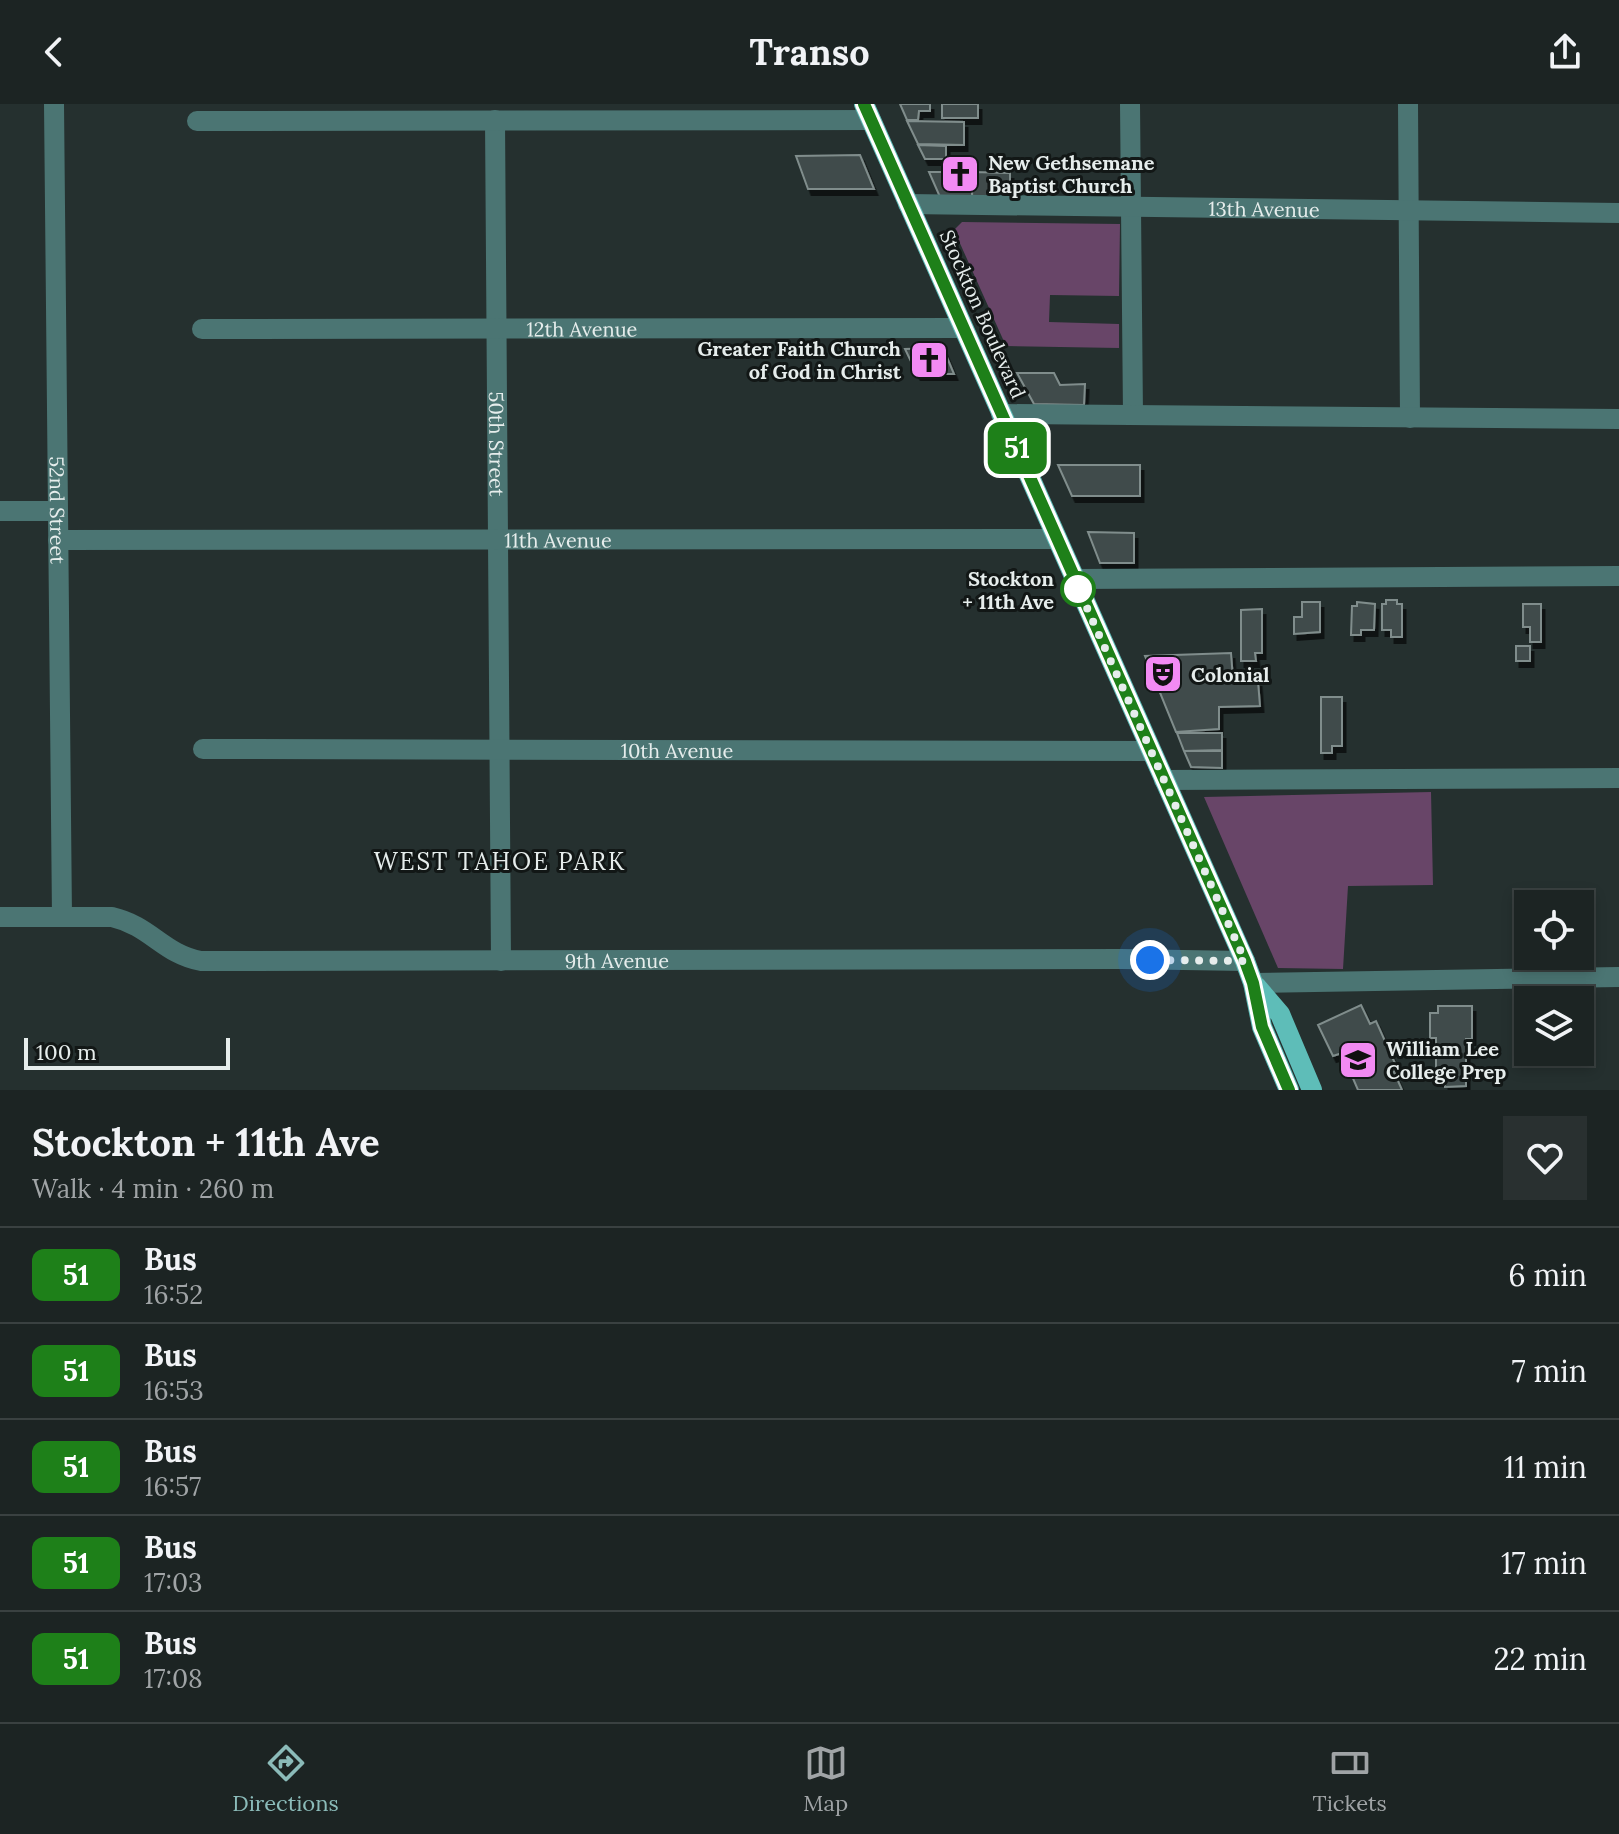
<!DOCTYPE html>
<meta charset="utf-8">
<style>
:root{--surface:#1c2423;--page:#293030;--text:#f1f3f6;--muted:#a0a4a6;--line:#3a4141;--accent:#8bbbb9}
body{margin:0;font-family:Lora,serif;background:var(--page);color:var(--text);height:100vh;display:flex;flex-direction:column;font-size:30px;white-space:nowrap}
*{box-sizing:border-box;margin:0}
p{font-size:26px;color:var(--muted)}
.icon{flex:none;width:44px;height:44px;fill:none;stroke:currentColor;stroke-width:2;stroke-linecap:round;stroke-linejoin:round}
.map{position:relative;height:986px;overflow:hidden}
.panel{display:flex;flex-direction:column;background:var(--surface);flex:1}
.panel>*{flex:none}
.badge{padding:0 16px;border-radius:12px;font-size:28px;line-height:52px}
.buttons{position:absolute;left:1514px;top:786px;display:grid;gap:16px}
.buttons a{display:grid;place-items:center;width:80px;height:80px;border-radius:0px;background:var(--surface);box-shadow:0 4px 12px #0003,0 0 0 2px var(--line);font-size:40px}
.scale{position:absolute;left:24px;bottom:20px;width:206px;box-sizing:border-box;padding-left:8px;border:4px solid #e6edec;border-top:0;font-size:22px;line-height:28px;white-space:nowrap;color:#e6edec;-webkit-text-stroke:6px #121716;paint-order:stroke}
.you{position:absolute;width:40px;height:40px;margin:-20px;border:6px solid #fff;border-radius:50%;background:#1a73e8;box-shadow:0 0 0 12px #1a73e833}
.map>.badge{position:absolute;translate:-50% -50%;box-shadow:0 0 0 4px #fff}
.round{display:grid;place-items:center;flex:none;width:84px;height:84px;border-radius:0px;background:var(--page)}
.head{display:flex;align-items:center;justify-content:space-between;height:136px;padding:0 32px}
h1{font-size:38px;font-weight:700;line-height:60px}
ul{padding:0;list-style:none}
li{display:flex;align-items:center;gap:24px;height:96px;padding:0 32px;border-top:2px solid var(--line)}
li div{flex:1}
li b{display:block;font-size:30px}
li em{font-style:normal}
li .badge{min-width:88px;font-weight:700;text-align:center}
header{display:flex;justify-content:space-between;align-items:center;height:104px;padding:0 32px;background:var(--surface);font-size:36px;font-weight:700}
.tab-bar{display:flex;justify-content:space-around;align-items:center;height:112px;border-top:2px solid var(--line);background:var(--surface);font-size:22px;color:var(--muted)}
.tab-bar a{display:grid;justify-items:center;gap:4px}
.tab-bar .active{color:var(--accent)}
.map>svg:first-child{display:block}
.green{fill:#684568}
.building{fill:#404c4b;stroke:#808d8c;stroke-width:2;filter:url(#shadow)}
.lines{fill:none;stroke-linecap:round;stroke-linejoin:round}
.minor{stroke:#4b7573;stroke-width:20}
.major{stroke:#5ebdb8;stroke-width:20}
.line-casing{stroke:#fff;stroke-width:18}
.line{stroke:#1e8019;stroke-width:12}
.walk{stroke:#e6edec;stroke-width:8;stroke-dasharray:0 14.4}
.stop-dot{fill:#fff;stroke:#1e8019;stroke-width:4}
.labels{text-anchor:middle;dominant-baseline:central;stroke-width:6;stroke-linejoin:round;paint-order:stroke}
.poi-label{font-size:20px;font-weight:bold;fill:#e6edec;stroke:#121716;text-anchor:start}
.street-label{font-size:20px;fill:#e6edec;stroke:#121716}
.stop-label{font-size:20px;font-weight:bold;fill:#e6edec;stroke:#121716;text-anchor:end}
.quarter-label{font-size:24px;letter-spacing:2px;fill:#e6edec;stroke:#121716}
</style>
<header><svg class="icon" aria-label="back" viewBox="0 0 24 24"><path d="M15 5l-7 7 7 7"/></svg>Transo<svg class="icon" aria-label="share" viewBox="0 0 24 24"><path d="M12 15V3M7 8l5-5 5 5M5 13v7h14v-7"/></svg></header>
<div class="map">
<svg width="1619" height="986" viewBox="0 0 1619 986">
<defs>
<filter id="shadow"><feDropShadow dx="3.5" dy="6" stdDeviation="0" flood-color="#0009"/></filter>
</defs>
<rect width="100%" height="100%" fill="#25302f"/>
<path class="green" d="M 962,118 L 1120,120 L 1119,192 L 1050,191 L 1049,218 L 1119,220 L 1119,244 L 1006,242 L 954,126 Z
M 1431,688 L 1433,781 L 1348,782 L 1343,865 L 1278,864 L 1204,693 Z"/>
<path class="building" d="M 900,0 L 930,0 L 930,7 L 919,7 L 918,16 L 907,16 Z
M 942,0 L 978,0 L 978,14 L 942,14 Z
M 907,17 L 964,18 L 964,41 L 918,40 Z
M 918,41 L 946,42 L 946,55 L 925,55 Z
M 860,51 L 874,85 L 808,85 L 796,52 Z
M 929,68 L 972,68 L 972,93 L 940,93 Z
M 973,68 L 1010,69 L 1010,94 L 972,93 Z
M 943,244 L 954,270 L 917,270 L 905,245 Z
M 1017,269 L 1054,269 L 1060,281 L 1085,280 L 1084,301 L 1034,300 Z
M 1058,361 L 1140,361 L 1140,392 L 1072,392 Z
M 1088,428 L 1134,429 L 1134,459 L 1100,459 Z
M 1386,496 L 1397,496 L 1397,500 L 1402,500 L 1402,533 L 1391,533 L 1391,526 L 1382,526 L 1382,500 L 1386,500 Z
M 1302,498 L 1320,498 L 1320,528 L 1294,530 L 1294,513 L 1302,513 Z
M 1357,498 L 1375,500 L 1374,526 L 1361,526 L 1361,531 L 1351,531 L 1352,502 L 1357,502 Z
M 1523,500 L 1541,500 L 1541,538 L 1530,538 L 1530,523 L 1523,523 Z
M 1262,505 L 1262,549 L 1255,549 L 1256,557 L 1241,557 L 1241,506 Z
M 1516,542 L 1530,542 L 1530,557 L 1516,557 Z
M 1231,549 L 1233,575 L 1258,577 L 1260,602 L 1219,603 L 1219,625 L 1176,628 L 1145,552 Z
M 1321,593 L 1342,593 L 1342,642 L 1332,642 L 1332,649 L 1321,649 Z
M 1177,629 L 1222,629 L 1222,646 L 1184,647 Z
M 1184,647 L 1222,647 L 1222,664 L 1191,663 Z
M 1361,901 L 1370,920 L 1376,917 L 1398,966 L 1394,968 L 1402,986 L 1358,986 L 1342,949 L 1333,952 L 1318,921 Z
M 1438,902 L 1472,902 L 1472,935 L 1466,935 L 1466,982 L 1445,983 L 1445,976 L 1439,976 L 1439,965 L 1436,965 L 1436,934 L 1430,934 L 1430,909 L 1438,909 Z"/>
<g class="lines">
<g class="minor">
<path id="s1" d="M 54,0 L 62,813"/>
<path d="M 1130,0 L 1133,311"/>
<path d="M 1408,0 L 1410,314"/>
<path id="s2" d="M 495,16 L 501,857"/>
<path d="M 197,17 L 871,16"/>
<path id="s3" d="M 908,100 L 1619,109"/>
<path id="s4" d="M 202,225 L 963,224"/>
<path d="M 1001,310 L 1619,315"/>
<path d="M 0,407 L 58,407"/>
<path id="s5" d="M 58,436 L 1057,435"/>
<path d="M 1074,475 L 1619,472"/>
<path id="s6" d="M 203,645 L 1151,647"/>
<path d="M 1164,676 L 1619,674"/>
<path id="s7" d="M 0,813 L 112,813 C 151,822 163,850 201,857 L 1121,855 L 1245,857"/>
<path d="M 1253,879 L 1619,873"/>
</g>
<path class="major" d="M 864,0 L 1245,857 L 1253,879 L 1262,923 L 1289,986
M 1256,882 L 1280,910 L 1312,986"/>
</g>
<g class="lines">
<defs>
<path id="line" d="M 864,0 L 1245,857 L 1253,879 L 1262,923 L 1289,986"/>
</defs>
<use href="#line" class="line-casing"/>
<use href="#line" class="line"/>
<path class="walk" d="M 1078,485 L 1074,475 L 1245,857 L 1150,856"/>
</g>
<defs>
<symbol id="church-square" viewBox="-11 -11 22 22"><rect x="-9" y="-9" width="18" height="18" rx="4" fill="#f28af3" stroke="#121716"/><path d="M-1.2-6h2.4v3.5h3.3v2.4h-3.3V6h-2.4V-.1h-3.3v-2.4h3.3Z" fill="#111"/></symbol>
<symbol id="theatre-square" viewBox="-11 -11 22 22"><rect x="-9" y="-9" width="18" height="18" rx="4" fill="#f28af3" stroke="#121716"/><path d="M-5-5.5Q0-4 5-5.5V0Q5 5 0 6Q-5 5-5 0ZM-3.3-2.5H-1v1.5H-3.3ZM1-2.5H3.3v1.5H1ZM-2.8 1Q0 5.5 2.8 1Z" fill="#111"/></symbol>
<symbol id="school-square" viewBox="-11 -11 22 22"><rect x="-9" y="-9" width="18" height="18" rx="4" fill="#f28af3" stroke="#121716"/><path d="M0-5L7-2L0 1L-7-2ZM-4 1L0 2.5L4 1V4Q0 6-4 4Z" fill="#111"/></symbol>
</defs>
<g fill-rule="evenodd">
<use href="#church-square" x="938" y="48" width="44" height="44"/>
<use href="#church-square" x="907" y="234" width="44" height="44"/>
<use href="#theatre-square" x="1141" y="548" width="44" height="44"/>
<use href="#school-square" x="1336" y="934" width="44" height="44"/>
</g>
<circle class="stop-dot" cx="1078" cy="485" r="16"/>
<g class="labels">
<g class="poi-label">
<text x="988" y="58">New Gethsemane<tspan x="988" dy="23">Baptist Church</tspan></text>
<text x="901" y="244" text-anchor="end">Greater Faith Church<tspan x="901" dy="23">of God in Christ</tspan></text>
<text x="1191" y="570">Colonial</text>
<text x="1386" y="944">William Lee<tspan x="1386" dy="23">College Prep</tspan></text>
</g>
<g class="street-label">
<text stroke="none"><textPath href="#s3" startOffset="356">13th Avenue</textPath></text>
<text transform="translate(983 210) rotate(66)">Stockton Boulevard</text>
<text stroke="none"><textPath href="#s4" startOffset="380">12th Avenue</textPath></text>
<text stroke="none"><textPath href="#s2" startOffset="324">50th Street</textPath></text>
<text stroke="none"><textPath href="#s1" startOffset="406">52nd Street</textPath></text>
<text stroke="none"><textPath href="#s5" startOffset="500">11th Avenue</textPath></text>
<text stroke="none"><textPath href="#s6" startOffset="474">10th Avenue</textPath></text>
<text stroke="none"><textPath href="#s7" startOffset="628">9th Avenue</textPath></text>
</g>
<g class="stop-label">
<text x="1054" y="474">Stockton<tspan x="1054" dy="23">+ 11th Ave</tspan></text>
</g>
<g class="quarter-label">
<text x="500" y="757">WEST TAHOE PARK</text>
</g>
</g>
</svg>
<div class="buttons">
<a><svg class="icon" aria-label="locate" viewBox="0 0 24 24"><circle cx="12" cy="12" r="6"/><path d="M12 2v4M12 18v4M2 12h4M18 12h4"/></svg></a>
<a><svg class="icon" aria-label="layers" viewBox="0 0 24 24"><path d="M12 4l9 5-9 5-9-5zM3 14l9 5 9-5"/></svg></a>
</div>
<div class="scale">100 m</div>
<div class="you" style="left:1150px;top:856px"></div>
<b class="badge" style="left:1017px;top:344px;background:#1e8019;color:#fff">51</b>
</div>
<section class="panel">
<div class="head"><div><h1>Stockton + 11th Ave</h1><p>Walk · 4 min · 260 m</p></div><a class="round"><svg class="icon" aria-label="heart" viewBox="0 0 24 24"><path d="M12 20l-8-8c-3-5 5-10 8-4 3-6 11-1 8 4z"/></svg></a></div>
<ul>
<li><span class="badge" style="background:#1e8019;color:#fff">51</span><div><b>Bus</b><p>16:52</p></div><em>6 min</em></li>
<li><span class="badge" style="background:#1e8019;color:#fff">51</span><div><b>Bus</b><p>16:53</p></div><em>7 min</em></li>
<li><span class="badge" style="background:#1e8019;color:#fff">51</span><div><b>Bus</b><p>16:57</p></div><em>11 min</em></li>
<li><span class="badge" style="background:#1e8019;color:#fff">51</span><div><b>Bus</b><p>17:03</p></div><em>17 min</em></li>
<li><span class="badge" style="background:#1e8019;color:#fff">51</span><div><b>Bus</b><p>17:08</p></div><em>22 min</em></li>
</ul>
</section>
<nav class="tab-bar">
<a class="active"><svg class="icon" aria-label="directions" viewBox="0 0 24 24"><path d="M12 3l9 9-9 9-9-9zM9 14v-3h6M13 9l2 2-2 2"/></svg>Directions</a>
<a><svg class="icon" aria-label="map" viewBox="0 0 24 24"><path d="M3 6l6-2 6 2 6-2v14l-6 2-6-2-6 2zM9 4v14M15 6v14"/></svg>Map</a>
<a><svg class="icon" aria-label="tickets" viewBox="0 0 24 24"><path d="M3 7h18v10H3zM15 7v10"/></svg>Tickets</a>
</nav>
